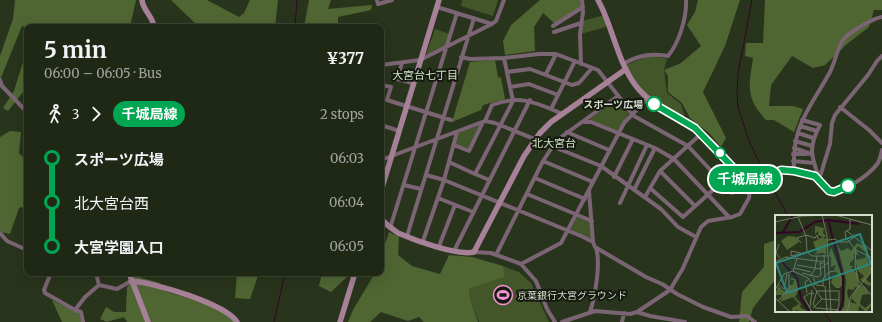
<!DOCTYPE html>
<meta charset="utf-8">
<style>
:root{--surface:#1f2715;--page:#272f1e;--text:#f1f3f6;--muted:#a1a5a0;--line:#3c4434}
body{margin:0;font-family:Merriweather,"Noto Sans JP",serif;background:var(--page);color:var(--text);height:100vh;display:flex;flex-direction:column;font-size:15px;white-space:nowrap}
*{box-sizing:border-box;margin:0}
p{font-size:13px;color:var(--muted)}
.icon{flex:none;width:22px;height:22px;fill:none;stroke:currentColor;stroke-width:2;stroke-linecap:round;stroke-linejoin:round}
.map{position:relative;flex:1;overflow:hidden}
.sheet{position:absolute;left:24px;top:24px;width:360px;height:252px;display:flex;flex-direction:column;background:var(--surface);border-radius:8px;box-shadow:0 4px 16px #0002,0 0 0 1px var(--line)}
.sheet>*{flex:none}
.badge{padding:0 8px;border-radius:13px;font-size:14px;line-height:26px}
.map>.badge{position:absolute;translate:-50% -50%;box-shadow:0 0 0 2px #fff}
.legs{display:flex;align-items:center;gap:6px;height:44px;padding:0 20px;font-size:13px}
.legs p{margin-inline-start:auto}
.head{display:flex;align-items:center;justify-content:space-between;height:68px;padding:0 20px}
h1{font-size:22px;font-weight:700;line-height:30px}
ul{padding:0 20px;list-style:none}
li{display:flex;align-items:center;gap:14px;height:44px;font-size:15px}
li i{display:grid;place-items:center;width:6px;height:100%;margin:0 5px;background:currentColor}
li i::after{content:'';width:10px;height:10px;margin:-5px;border:3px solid;border-radius:50%;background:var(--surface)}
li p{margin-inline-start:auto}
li:first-child i{background:linear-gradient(#0000 50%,currentColor 0)}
li:last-child i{background:linear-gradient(currentColor 50%,#0000 0)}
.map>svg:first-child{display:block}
.green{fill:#42562a}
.forest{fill:#4f6633}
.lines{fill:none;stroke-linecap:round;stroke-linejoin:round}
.stream{stroke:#320627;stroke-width:1}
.street{stroke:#7b6473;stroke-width:4}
.secondary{stroke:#a68198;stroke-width:5.5}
.line-1-casing{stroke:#fff;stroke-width:9}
.line-1{stroke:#00a651;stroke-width:6}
.stop-1-dot{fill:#fff;stroke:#00a651;stroke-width:2}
.labels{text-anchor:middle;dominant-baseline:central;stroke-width:4;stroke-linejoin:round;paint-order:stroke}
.stop-label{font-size:10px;font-weight:bold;fill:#d7decf;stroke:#141a0f;text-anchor:end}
.poi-label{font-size:10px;fill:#d7decf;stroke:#141a0f;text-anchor:start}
.neighbourhood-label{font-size:11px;fill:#d3e2c4;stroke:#141a0f}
.inset-river{fill:none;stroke:#320627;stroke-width:2}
.inset-road{fill:none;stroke:#6f7864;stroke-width:1}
.view{fill:#2d867d;fill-opacity:0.15;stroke:#2d867d;stroke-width:2}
.inset-edge{fill:none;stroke:#d7decf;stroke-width:2}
</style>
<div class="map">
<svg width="882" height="322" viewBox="0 0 882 322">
<rect width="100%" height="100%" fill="#29341c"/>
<path class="green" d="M 462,0 L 498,0 L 493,16 L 461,6 Z
M 605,15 L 609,26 L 581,34 L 582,21 Z
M 435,29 L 450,34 L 446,46 L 426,55 Z
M 651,55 L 667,59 L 664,70 L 667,93 L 681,104 L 686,121 C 655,103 643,97 626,65 Z
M 617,99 L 629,113 L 617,131 L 589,120 Z
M 480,125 L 469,149 L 455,144 L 458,133 Z
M 577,217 L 591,222 L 592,241 L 570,231 Z
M 503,266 L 519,272 L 531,283 L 549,322 L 479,322 L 471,302 L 469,289 L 503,277 Z"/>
<path class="forest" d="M 15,0 L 136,0 L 130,27 L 27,27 L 27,28 L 22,26 L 0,80 L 0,56 L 13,19 Z
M 171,0 L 207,0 L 239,17 L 244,13 L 250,0 L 278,0 L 275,27 L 199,27 Z
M 309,0 L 331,0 L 328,9 L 372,5 L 371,10 L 338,17 L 338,27 L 304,27 Z
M 540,0 L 580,0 L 581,8 L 555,24 L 543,13 L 534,27 L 535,51 L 505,55 L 503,41 L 511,25 Z
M 698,0 L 740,0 L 725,46 L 703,92 L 726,138 L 721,147 L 710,134 L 690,118 L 682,103 L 668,92 L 668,76 L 664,70 L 681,63 L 701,46 L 687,25 L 695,12 Z
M 765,0 L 882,0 L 882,10 L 874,10 L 869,27 L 847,44 L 825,65 L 813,68 L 792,56 L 771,85 L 769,106 L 793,106 L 803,109 L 794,132 L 774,120 L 766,120 C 745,97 749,87 753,58 L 745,56 L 746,43 L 763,43 Z
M 27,49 L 27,87 L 8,111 L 3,108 L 14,91 Z
M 495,60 L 498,77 L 501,78 L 505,99 L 483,105 L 481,110 L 452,122 L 470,62 Z
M 10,131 L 21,132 L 19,153 L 27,161 L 27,212 L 22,207 L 19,208 L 10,234 L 0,232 L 0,137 Z
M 389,232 L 399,237 L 398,255 L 412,266 L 440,274 L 449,255 L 472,257 L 503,266 L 504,277 L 469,289 L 471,302 L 478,322 L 424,322 L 419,317 L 408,321 L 381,312 L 370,322 L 348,322 L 353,310 L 375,273 L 381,273 L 381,256 Z
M 776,240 L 775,280 L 753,308 L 749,322 L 739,322 L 742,292 L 764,267 L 764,244 Z
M 237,273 L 259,273 L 250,299 L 235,298 Z
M 322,273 L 348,273 L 347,277 L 331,292 L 319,286 Z
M 135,276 L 160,283 L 162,290 C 184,298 219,304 234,322 L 127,322 L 124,317 L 107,322 L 100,319 L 106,307 L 114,312 L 126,312 L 127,287 Z
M 52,300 L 80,314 L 81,322 L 62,322 Z"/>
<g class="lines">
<path class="stream" d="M 752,0 L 738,74 L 737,94 L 738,107 L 749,141 L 766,176
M 295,27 L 297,0
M 768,179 L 788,216
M 823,311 L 831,322
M 274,322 L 285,273"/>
<path class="street" d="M 377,0 L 378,4 L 392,0
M 437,7 L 492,24
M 553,26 L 583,7
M 554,32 L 581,23
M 461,57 L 470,59 L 504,58
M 402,63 L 397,79 L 413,83
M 581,64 L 580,34 L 583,12 L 582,0
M 623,64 C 639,55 651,53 668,56 C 679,43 687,17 686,0
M 381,65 L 420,60 L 492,24 L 496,21 L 504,0
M 507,72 L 530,69 L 572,85 L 579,83 L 592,68
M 546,74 L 556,54
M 0,80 L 2,86 L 27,112
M 381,85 L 391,87 L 387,100 L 451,120
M 510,87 L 529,84 L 558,95
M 840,107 L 869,130 L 882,143
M 551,109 L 575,61
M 802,120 L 820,125 C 808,148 811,155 819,178
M 485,121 L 492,105 C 521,94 536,103 563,114
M 584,122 L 591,122 L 655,148 L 674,159 L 729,217
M 381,125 L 399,131
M 800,126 L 817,131
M 567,132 L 609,150
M 798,133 L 813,138
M 795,141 L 812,146
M 454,145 L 469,151 L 483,122
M 794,148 L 811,154
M 793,154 L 807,154
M 381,160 L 485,121 L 495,123 L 601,166 L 661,209 L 678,227 L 696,237
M 543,161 L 593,182
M 793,161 L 814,163
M 449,162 L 475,174 L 513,101 L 504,58 L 539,54 L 556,54 L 598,70 L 634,116 L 688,146 L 732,193 L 768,176 L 785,170 L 815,175 L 827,191 C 842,195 869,175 878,163 C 880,159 881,155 882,150
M 660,171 L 695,206
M 794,171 C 792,124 809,110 830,72 C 835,62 837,49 843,40 C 848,33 873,18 882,17
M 475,174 L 489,180
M 426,175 L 444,180 L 581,236 L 593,242 L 595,247 L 646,277 L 662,284 L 677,294 L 703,307 L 731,317 L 747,316 L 755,322
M 614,177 L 633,139
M 535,178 L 585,199
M 819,180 L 830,144 L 832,123 L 835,115 L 868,75 L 877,61 L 882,56
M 404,185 L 421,189
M 650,188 L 683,217 L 722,182
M 634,190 L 655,148
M 589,191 L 593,242
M 527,194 L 592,221
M 645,197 L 660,171 L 702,133
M 438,198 L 473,212
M 620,203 L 647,145
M 390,228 L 457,13
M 0,233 L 7,241 L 27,250
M 407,236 L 474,18
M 423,241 L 444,180 L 457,132
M 439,246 L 455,205
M 454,251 L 530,100
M 474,252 L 491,253 L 521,264 L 536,281 L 547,309 L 555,322
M 496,255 L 543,161 L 557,140 L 618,96
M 521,264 L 561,243 L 624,123 L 648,98
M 48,273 L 50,275 L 44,290 L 45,293 L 75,310 L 81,312 L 83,322
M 96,273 L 99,285
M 103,273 L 105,273
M 75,310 L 85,297 L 99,285 L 117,289 L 131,281
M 590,312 C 595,297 601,263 596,248
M 637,312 L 650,316 L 685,322
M 562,322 L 595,311 L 630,314 L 637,312 L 670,290 L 683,268 L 701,227 L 708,221 L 732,217 L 740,214 L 749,198 L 750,185
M 622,322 L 624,313"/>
<path class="secondary" d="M 142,0 C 143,11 153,16 154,27
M 598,0 C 613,27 617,61 636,86 C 653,108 675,112 695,128 C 715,142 734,167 750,185
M 381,191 L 439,0
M 381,219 C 386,224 392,229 398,233 C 414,240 457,256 474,252 L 524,156 L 540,133 L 551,122 L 626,69
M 129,273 L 148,322
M 131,281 C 153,282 226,304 237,322
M 340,322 L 355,273"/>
</g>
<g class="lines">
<defs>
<path id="line-1" d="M 654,104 L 695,128 L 750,185 L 781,170 L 794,171 L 815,176 L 829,191 L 834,192 L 848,186"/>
</defs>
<use href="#line-1" class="line-1-casing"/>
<use href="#line-1" class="line-1"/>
</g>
<defs>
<symbol id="stadium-ring" viewBox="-11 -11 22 22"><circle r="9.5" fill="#141a0f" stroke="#f491d4" stroke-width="1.5"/><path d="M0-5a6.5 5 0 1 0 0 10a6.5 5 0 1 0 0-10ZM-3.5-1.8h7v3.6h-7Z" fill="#f491d4"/></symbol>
</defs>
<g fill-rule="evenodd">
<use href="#stadium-ring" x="492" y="284" width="22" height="22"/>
</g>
<g class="stop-1-dot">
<circle cx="654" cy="104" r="7"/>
<circle cx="720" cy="153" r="5"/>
<circle cx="848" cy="186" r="7"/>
</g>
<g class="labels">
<g class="stop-label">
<text x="643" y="104">スポーツ広場</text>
</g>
<g class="poi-label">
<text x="517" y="295">京葉銀行大宮グラウンド</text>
</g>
<g class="neighbourhood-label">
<text x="425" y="75">大宮台七丁目</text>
<text x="554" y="143">北大宮台</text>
</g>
</g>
<g transform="translate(775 215)">
<rect width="97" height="97" fill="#29341c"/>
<path d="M 40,11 L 49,13 L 48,18 L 51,21 L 48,23 L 52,24 L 51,40 L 48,38 L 39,39 L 42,37 L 38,27 L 48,22 L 43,20 L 43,16 L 40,19 ZM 13,21 L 21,22 L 24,27 L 12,35 L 6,26 ZM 87,27 L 93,35 L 90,37 L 83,31 L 80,35 L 84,40 L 79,39 L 79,44 L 75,48 L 75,51 L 80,51 L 76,53 L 83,59 L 84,70 L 90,72 L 94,79 L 87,80 L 85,89 L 90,93 L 97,87 L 97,90 L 91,97 L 84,91 L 83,97 L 65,97 L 69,92 L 71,65 L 62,29 L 66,36 L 73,33 L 76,36 L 82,28 L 87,30 ZM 80,72 L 82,72 L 76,83 L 82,89 L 75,87 L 72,78 L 73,74 L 79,75 ZM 56,32 L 66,58 L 68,69 L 65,73 L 61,73 L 56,68 L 57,64 L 64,60 L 60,61 L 63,59 L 59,55 L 61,50 L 56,52 L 56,43 L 54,41 ZM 96,35 L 94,48 L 97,55 L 91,65 L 97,69 L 94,71 L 85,65 L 89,61 L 83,56 L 80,45 L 90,43 L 92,39 L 93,48 ZM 16,63 L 20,64 L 23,69 L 23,76 L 20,82 L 26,89 L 25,92 L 33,97 L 21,95 L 18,97 L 17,93 L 24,89 L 18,82 L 5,87 L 8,80 L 0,80 L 3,71 L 10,77 L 15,70 L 18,70 L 19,65 L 16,65 Z" fill="#4f6633" fill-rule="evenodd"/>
<path class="inset-river" d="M 8,17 L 18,0M 0,18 L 24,17 L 40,7 L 53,5M 6,46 L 22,63 L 26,84 L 35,97M 64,97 L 68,86 L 68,62 L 53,5 L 84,9"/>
<path class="inset-road" d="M 47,0 L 52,21 L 56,97M 60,0 L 97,10M 23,2 L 31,21 L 32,37 L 16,41 L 16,36 L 26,38M 75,4 L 75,14 L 70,17 L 71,23 L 81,35 L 80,49 L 83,65 L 97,81M 0,7 L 27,1 L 57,0M 72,16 L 97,36M 31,20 L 40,23 L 42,20 L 43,24M 53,25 L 60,24 L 64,27 L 73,27 L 79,22M 26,28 L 22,23 L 31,20M 4,29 L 1,38 L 5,43M 81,35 L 97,43M 32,37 L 37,41 L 53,41M 49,40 L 50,63M 0,47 L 11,42 L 50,47M 22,50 L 45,54 L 54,47M 19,53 L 36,57M 18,56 L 33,63 L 47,84 L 64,85M 27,58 L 43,62 L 46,60 L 45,48 L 48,49M 35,62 L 40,54 L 42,41M 38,62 L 41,70 L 49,71M 3,69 L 9,74 L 12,59M 48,71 L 48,64 L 54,57 L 60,56M 50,71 L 52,97M 0,75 L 9,59 L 18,56 L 22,44M 63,76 L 42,76 L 38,89 L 41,93 L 64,95M 32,78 L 30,67 L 34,64M 0,83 L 15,97M 3,86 L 14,73 L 14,59M 35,92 L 37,75M 38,93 L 47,84M 37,97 L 29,82 L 35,78 L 39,79M 61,97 L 64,91 L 64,75M 72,97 L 76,81 L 97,56"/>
<path class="view" d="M 85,19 L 96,49 L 12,78 L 1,48 Z"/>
<rect width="97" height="97" class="inset-edge"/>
</g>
</svg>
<b class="badge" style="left:745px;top:179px;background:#00a651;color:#fff">千城局線</b>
<section class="sheet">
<div class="head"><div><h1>5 min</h1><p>06:00 – 06:05 · Bus</p></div><b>¥377</b></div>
<div class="legs"><svg class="icon" aria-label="walk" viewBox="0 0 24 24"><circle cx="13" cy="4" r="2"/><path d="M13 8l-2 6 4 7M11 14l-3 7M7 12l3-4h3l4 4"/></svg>3<svg class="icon" aria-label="forward" viewBox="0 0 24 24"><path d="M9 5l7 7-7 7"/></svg><b class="badge" style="background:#00a651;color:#fff">千城局線</b><p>2 stops</p></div>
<ul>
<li><i style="color:#00a651"></i><b>スポーツ広場</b><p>06:03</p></li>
<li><i style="color:#00a651"></i><span>北大宮台西</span><p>06:04</p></li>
<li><i style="color:#00a651"></i><b>大宮学園入口</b><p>06:05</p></li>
</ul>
</section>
</div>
